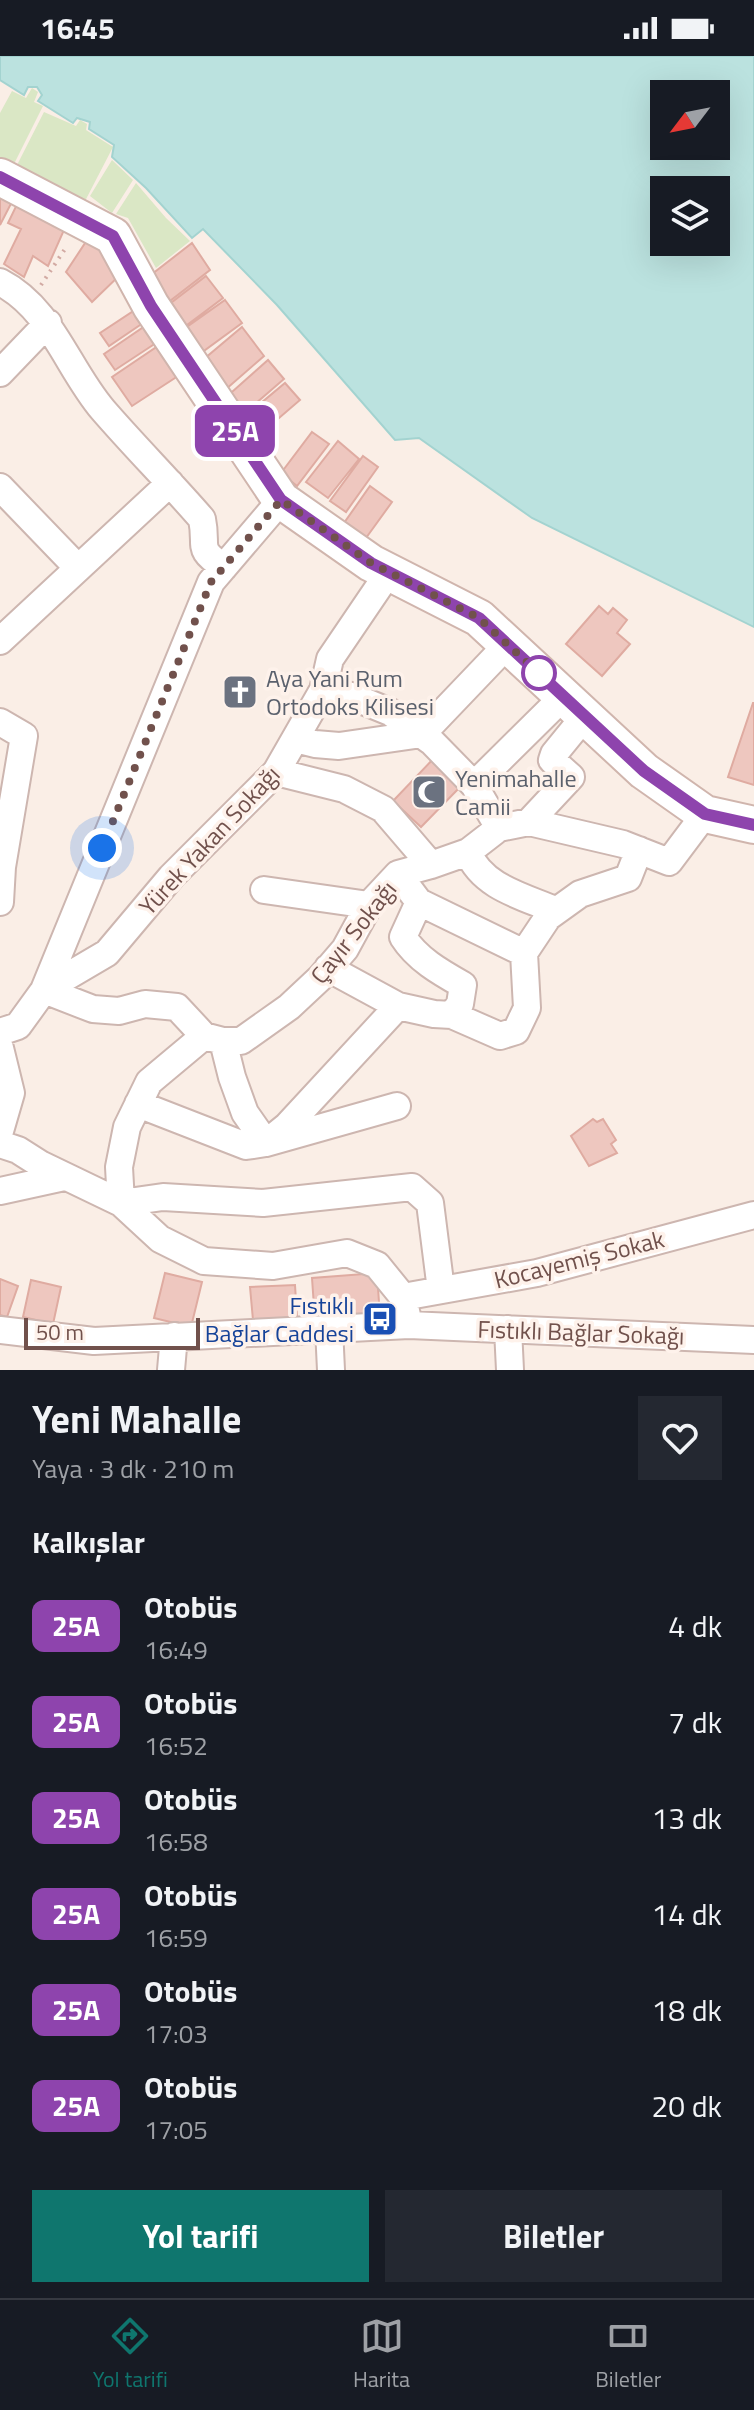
<!DOCTYPE html>
<html lang="tr">
<meta charset="utf-8">
<style>
:root{--surface:#171b24;--page:#242831;--text:#f1f3f6;--muted:#9ea1a6;--line:#363941;--accent:#0f766e}
body{margin:0;font-family:"Titillium Web",sans-serif;background:var(--page);color:var(--text);height:100vh;display:flex;flex-direction:column;font-size:30px;white-space:nowrap}
*{box-sizing:border-box;margin:0}
p{font-size:26px;color:var(--muted)}
.icon{flex:none;width:44px;height:44px;fill:none;stroke:currentColor;stroke-width:2;stroke-linecap:round;stroke-linejoin:round}
.map{position:relative;height:1314px;overflow:hidden}
.panel{display:flex;flex-direction:column;background:var(--surface);flex:1}
.panel>*{flex:none}
.badge{padding:0 16px;border-radius:12px;font-size:28px;line-height:52px}
.needle{width:52px;rotate:238deg}
.fabs{position:absolute;left:650px;top:24px;display:grid;gap:16px}
.fabs a{display:grid;place-items:center;width:80px;height:80px;border-radius:0px;background:var(--surface);box-shadow:0 8px 32px #0002;font-size:40px}
.scale{position:absolute;left:24px;bottom:20px;width:176px;box-sizing:border-box;padding-left:8px;border:4px solid #71514c;border-top:0;font-size:22px;line-height:28px;white-space:nowrap;color:#71514c;-webkit-text-stroke:6px #fef2eb;paint-order:stroke}
.you{position:absolute;width:40px;height:40px;margin:-20px;border:6px solid #fff;border-radius:50%;background:#1a73e8;box-shadow:0 0 0 12px #1a73e833}
.map>.badge{position:absolute;translate:-50% -50%;box-shadow:0 0 0 4px #fff}
h2{padding:0 32px;font-size:30px;line-height:72px}
.round{display:grid;place-items:center;flex:none;width:84px;height:84px;border-radius:0px;background:var(--page)}
.headline{display:flex;align-items:center;justify-content:space-between;height:136px;padding:0 32px}
h1{font-size:38px;font-weight:700;line-height:60px}
.action{display:flex;gap:16px;margin-top:auto;padding:16px 32px}
.action a{flex:1;height:92px;border-radius:0px;background:var(--accent);color:#fff;font-size:32px;font-weight:700;line-height:92px;text-align:center}
.action a+a{background:var(--page);color:var(--text)}
ul{padding:0;list-style:none}
li{display:flex;align-items:center;gap:24px;height:96px;padding:0 32px}
li div{flex:1}
li b{display:block;font-size:30px}
li em{font-style:normal}
li .badge{min-width:88px;font-weight:700;text-align:center}
.status{display:flex;justify-content:space-between;align-items:center;height:56px;padding:0 40px;background:var(--surface);direction:ltr}
.status svg{height:22px;fill:currentColor}
.tabs{display:flex;justify-content:space-around;align-items:center;height:112px;border-top:2px solid var(--line);background:var(--surface);font-size:22px;color:var(--muted)}
.tabs a{display:grid;justify-items:center;gap:4px}
.tabs .active{color:var(--accent)}
.map>svg:first-child{display:block}
.green{fill:#dae7c5}
.water{fill:#bbe2df;stroke:#a3d3d0;stroke-width:2;fill-rule:evenodd}
.building{fill:#eec7bf;stroke:#dfaba1;stroke-width:2}
.lines{fill:none;stroke-linecap:round;stroke-linejoin:round}
.minor-casing{stroke:#cdb6b0;stroke-width:30}
.secondary-casing{stroke:#d0b5ad;stroke-width:40}
.path{stroke:#d2aaa3;stroke-width:4;stroke-dasharray:2 6;stroke-linecap:butt}
.minor{stroke:#fff;stroke-width:26}
.secondary{stroke:#fff;stroke-width:36}
.line-casing{stroke:#fff;stroke-width:18}
.line{stroke:#8e44ad;stroke-width:12}
.walk{stroke:#71514c;stroke-width:8;stroke-dasharray:0 14.4}
.stop-dot{fill:#fff;stroke:#8e44ad;stroke-width:4}
.labels{text-anchor:middle;dominant-baseline:central;stroke-width:7;stroke-linejoin:round;paint-order:stroke}
.worship-label{font-size:24px;fill:#5b616d;stroke:#fef2eb;text-anchor:start}
.street-label{font-size:24px;fill:#71514c;stroke:#fef2eb}
.transit-label{font-size:24px;fill:#164399;stroke:#fef2eb;text-anchor:end}
</style>
<div class="status"><b>16:45</b><svg viewBox="0 0 49 12"><path d="M0 12V9h3v3zM5 12V6h3v6zM10 12V3h3v9zM15 12V0h3v12zM26 1h20v11H26zM47 4h2v5h-2z"/></svg></div>
<div class="map">
<svg width="754" height="1314" viewBox="0 0 754 1314">
<rect width="100%" height="100%" fill="#faeee6"/>
<path class="green" d="M 32,32 L 38,36 L 34,46 L 43,50 L 13,110 L 0,103 L 0,57 L 12,35 L 26,42 Z
M 44,56 L 76,70 L 80,64 L 87,68 L 86,74 L 113,91 L 84,147 L 16,111 Z
M 112,104 L 133,124 L 112,157 L 90,140 Z
M 136,127 L 166,162 L 190,185 L 156,212 L 128,162 L 116,158 Z"/>
<path class="water" d="M 0,0 L 754,0 L 754,571 L 532,462 L 419,382 L 395,384 L 277,249 L 203,173 L 192,182 L 146,132 L 112,101 L 114,89 L 89,73 L 90,66 L 77,62 L 73,67 L 38,45 L 42,39 L 37,31 L 28,31 L 24,39 L 0,24 ZM 664,38 L 716,38 L 716,90 L 664,90 ZM 664,134 L 716,134 L 716,186 L 664,186 Z"/>
<path class="building" d="M 0,127 L 17,136 L 0,169 Z
M 21,140 L 68,165 L 48,210 L 33,200 L 24,221 L 4,208 L 21,173 L 8,167 Z
M 91,178 L 122,217 L 92,246 L 66,216 Z
M 192,187 L 210,214 L 166,248 L 147,222 Z
M 206,220 L 223,242 L 183,272 L 167,250 Z
M 225,244 L 242,267 L 201,297 L 184,273 Z
M 135,254 L 143,267 L 109,290 L 100,277 Z
M 148,268 L 159,285 L 115,314 L 104,298 Z
M 242,271 L 264,300 L 225,334 L 204,303 Z
M 158,290 L 178,320 L 132,350 L 112,321 Z
M 268,304 L 284,323 L 240,361 L 224,343 Z
M 285,327 L 300,344 L 258,380 L 243,362 Z
M 312,376 L 329,388 L 297,430 L 281,417 Z
M 338,385 L 359,403 L 328,442 L 306,426 Z
M 363,400 L 378,411 L 346,456 L 330,445 Z
M 370,430 L 392,446 L 366,482 L 344,467 Z
M 599,550 L 608,558 L 613,552 L 627,564 L 617,577 L 630,588 L 602,620 L 566,588 Z
M 753,647 L 754,647 L 754,729 L 728,721 Z
M 436,700 L 464,727 L 421,771 L 393,745 Z
M 593,1063 L 597,1066 L 603,1063 L 616,1084 L 611,1088 L 617,1097 L 589,1110 L 571,1080 Z
M 165,1217 L 202,1226 L 191,1271 L 154,1262 Z
M 377,1217 L 380,1261 L 315,1265 L 312,1222 Z
M 0,1223 L 18,1230 L 7,1261 L 0,1259 Z
M 31,1224 L 61,1231 L 53,1268 L 23,1261 Z
M 295,1229 L 297,1261 L 253,1264 L 250,1231 Z"/>
<g class="lines">
<defs>
<path id="minor" d="M 0,226 C 52,253 67,312 103,354 C 135,391 170,426 202,463 C 208,492 195,492 224,511
M 0,317 L 48,267
M 0,431 L 78,512
M 0,585 L 170,427
M 323,634 L 330,603 L 389,516
M 0,666 L 24,680 L 2,811 L 0,846
M 295,683 L 315,688 L 339,690 L 422,678 L 508,588
M 276,716 L 344,733 L 383,753 L 431,809
M 474,729 L 564,640
M 529,766 L 571,721 L 552,704 L 554,698 L 585,660
M 468,796 C 482,831 522,840 555,854
M 398,818 L 419,846 L 524,897
M 264,834 L 369,849
M 419,846 L 403,881 C 417,903 440,916 463,929 L 460,948 L 452,959
M 328,912 L 398,950 L 434,958 L 452,959 L 500,980 L 516,975 L 527,952 L 524,897 L 548,861 L 580,838 L 628,822 L 639,794
M 44,934 L 107,897 L 171,821 L 276,716 L 323,634 L 351,640 L 390,656 L 432,686 L 474,729 L 499,772 L 529,766 L 623,788 L 669,806 L 705,758
M 44,934 L 93,953 L 119,955 L 145,948 L 177,951 L 204,980
M 0,976 L 18,970 L 44,934 L 211,526 L 281,444
M 223,985 L 232,1021 L 245,1057 L 266,1087 L 397,1050
M 0,992 L 11,1037 L 0,1075
M 138,1048 L 246,1090 L 266,1087 L 287,1070 L 398,950
M 0,1088 L 18,1094 L 40,1108 L 121,1147 L 163,1141 L 263,1147 L 412,1131 L 430,1147 L 441,1234
M 0,1135 L 64,1121
M 403,1241 L 537,1217 L 754,1159
M 409,1269 L 403,1241 L 377,1209 L 347,1197 L 273,1210 L 204,1205 L 160,1183 L 121,1147 L 119,1111 L 127,1071 L 149,1026 L 204,980 L 223,985 L 241,985 L 289,951 L 320,922 L 345,893 L 369,849 L 398,818 L 431,809 L 468,796 L 499,772
M 329,1272 L 331,1314
M 508,1273 L 510,1314
M 0,1274 L 94,1285 L 409,1269 L 754,1284
M 171,1314 L 174,1280"/>
<path id="secondary" d="M 0,121 L 113,180 L 151,250 L 281,444 L 371,507 L 479,562 L 644,715 L 705,758 L 754,769"/>
</defs>
<use href="#minor" class="minor-casing"/>
<use href="#secondary" class="secondary-casing"/>
<path class="path" d="M 41,229 L 67,190"/>
<use href="#minor" class="minor"/>
<use href="#secondary" class="secondary"/>
</g>
<g class="lines">
<defs>
<path id="line" d="M 0,121 L 113,180 L 151,250 L 281,444 L 371,507 L 479,562 L 644,715 L 705,758 L 754,769"/>
</defs>
<use href="#line" class="line-casing"/>
<use href="#line" class="line"/>
<path class="walk" d="M 102,792 L 211,526 L 281,444 L 371,507 L 479,562 L 545,623 L 539,617"/>
</g>
<defs>
<symbol id="church-square" viewBox="-11 -11 22 22"><rect x="-9" y="-9" width="18" height="18" rx="4" fill="#6b7280" stroke="#fef2eb"/><path d="M-1.2-6h2.4v3.5h3.3v2.4h-3.3V6h-2.4V-.1h-3.3v-2.4h3.3Z" fill="#fff"/></symbol>
<symbol id="mosque-square" viewBox="-11 -11 22 22"><rect x="-9" y="-9" width="18" height="18" rx="4" fill="#6b7280" stroke="#fef2eb"/><path d="M3.5-4.9A6 6 0 1 0 3.5 4.9A5 5 0 1 1 3.5-4.9Z" fill="#fff"/></symbol>
<symbol id="bus-square" viewBox="-11 -11 22 22"><rect x="-9" y="-9" width="18" height="18" rx="4" fill="#1a4fb4" stroke="#fef2eb"/><path d="M-5-6H5V4H4V6H2V4H-2V6H-4V4H-5ZM-3.5-4V0h7V-4ZM-3.5 1.2v1.5H-2V1.2ZM2 1.2v1.5H3.5V1.2Z" fill="#fff"/></symbol>
</defs>
<g fill-rule="evenodd">
<use href="#church-square" x="220" y="616" width="40" height="40"/>
<use href="#mosque-square" x="409" y="716" width="40" height="40"/>
<use href="#bus-square" x="360" y="1243" width="40" height="40"/>
</g>
<circle class="stop-dot" cx="539" cy="617" r="16"/>
<g class="labels">
<g class="worship-label">
<text x="266" y="622">Aya Yani Rum<tspan x="266" dy="28">Ortodoks Kilisesi</tspan></text>
<text x="455" y="722">Yenimahalle<tspan x="455" dy="28">Camii</tspan></text>
</g>
<g class="street-label">
<text transform="translate(209 784) rotate(-47)">Yürek Yakan Sokağı</text>
<text transform="translate(353 876) rotate(-52)">Çayır Sokağı</text>
<text transform="translate(579 1203) rotate(-14)">Kocayemiş Sokak</text>
<text transform="translate(581 1276) rotate(2)">Fıstıklı Bağlar Sokağı</text>
</g>
<g class="transit-label">
<text x="354" y="1249">Fıstıklı<tspan x="354" dy="28">Bağlar Caddesi</tspan></text>
</g>
</g>
</svg>
<div class="fabs">
<a><svg class="needle" viewBox="-14 -14 28 28"><path d="M0-13l5 13h-10z" fill="#e53935"/><path d="M0 13l5-13h-10z" fill="#9ea1a6"/></svg></a>
<a><svg class="icon" aria-label="layers" viewBox="0 0 24 24"><path d="M12 4l9 5-9 5-9-5zM3 14l9 5 9-5"/></svg></a>
</div>
<div class="scale">50 m</div>
<div class="you" style="left:102px;top:792px"></div>
<b class="badge" style="left:235px;top:375px;background:#8e44ad;color:#fff">25A</b>
</div>
<section class="panel">
<div class="headline"><div><h1>Yeni Mahalle</h1><p>Yaya · 3 dk · 210 m</p></div><a class="round"><svg class="icon" aria-label="heart" viewBox="0 0 24 24"><path d="M12 20l-8-8c-3-5 5-10 8-4 3-6 11-1 8 4z"/></svg></a></div>
<h2>Kalkışlar</h2>
<ul>
<li><span class="badge" style="background:#8e44ad;color:#fff">25A</span><div><b>Otobüs</b><p>16:49</p></div><em>4 dk</em></li>
<li><span class="badge" style="background:#8e44ad;color:#fff">25A</span><div><b>Otobüs</b><p>16:52</p></div><em>7 dk</em></li>
<li><span class="badge" style="background:#8e44ad;color:#fff">25A</span><div><b>Otobüs</b><p>16:58</p></div><em>13 dk</em></li>
<li><span class="badge" style="background:#8e44ad;color:#fff">25A</span><div><b>Otobüs</b><p>16:59</p></div><em>14 dk</em></li>
<li><span class="badge" style="background:#8e44ad;color:#fff">25A</span><div><b>Otobüs</b><p>17:03</p></div><em>18 dk</em></li>
<li><span class="badge" style="background:#8e44ad;color:#fff">25A</span><div><b>Otobüs</b><p>17:05</p></div><em>20 dk</em></li>
</ul>
<div class="action"><a>Yol tarifi</a><a>Biletler</a></div>
</section>
<nav class="tabs">
<a class="active"><svg class="icon" aria-label="directions" viewBox="0 0 24 24"><path d="M12 3l9 9-9 9-9-9zM9 14v-3h6M13 9l2 2-2 2"/></svg>Yol tarifi</a>
<a><svg class="icon" aria-label="map" viewBox="0 0 24 24"><path d="M3 6l6-2 6 2 6-2v14l-6 2-6-2-6 2zM9 4v14M15 6v14"/></svg>Harita</a>
<a><svg class="icon" aria-label="tickets" viewBox="0 0 24 24"><path d="M3 7h18v10H3zM15 7v10"/></svg>Biletler</a>
</nav>
